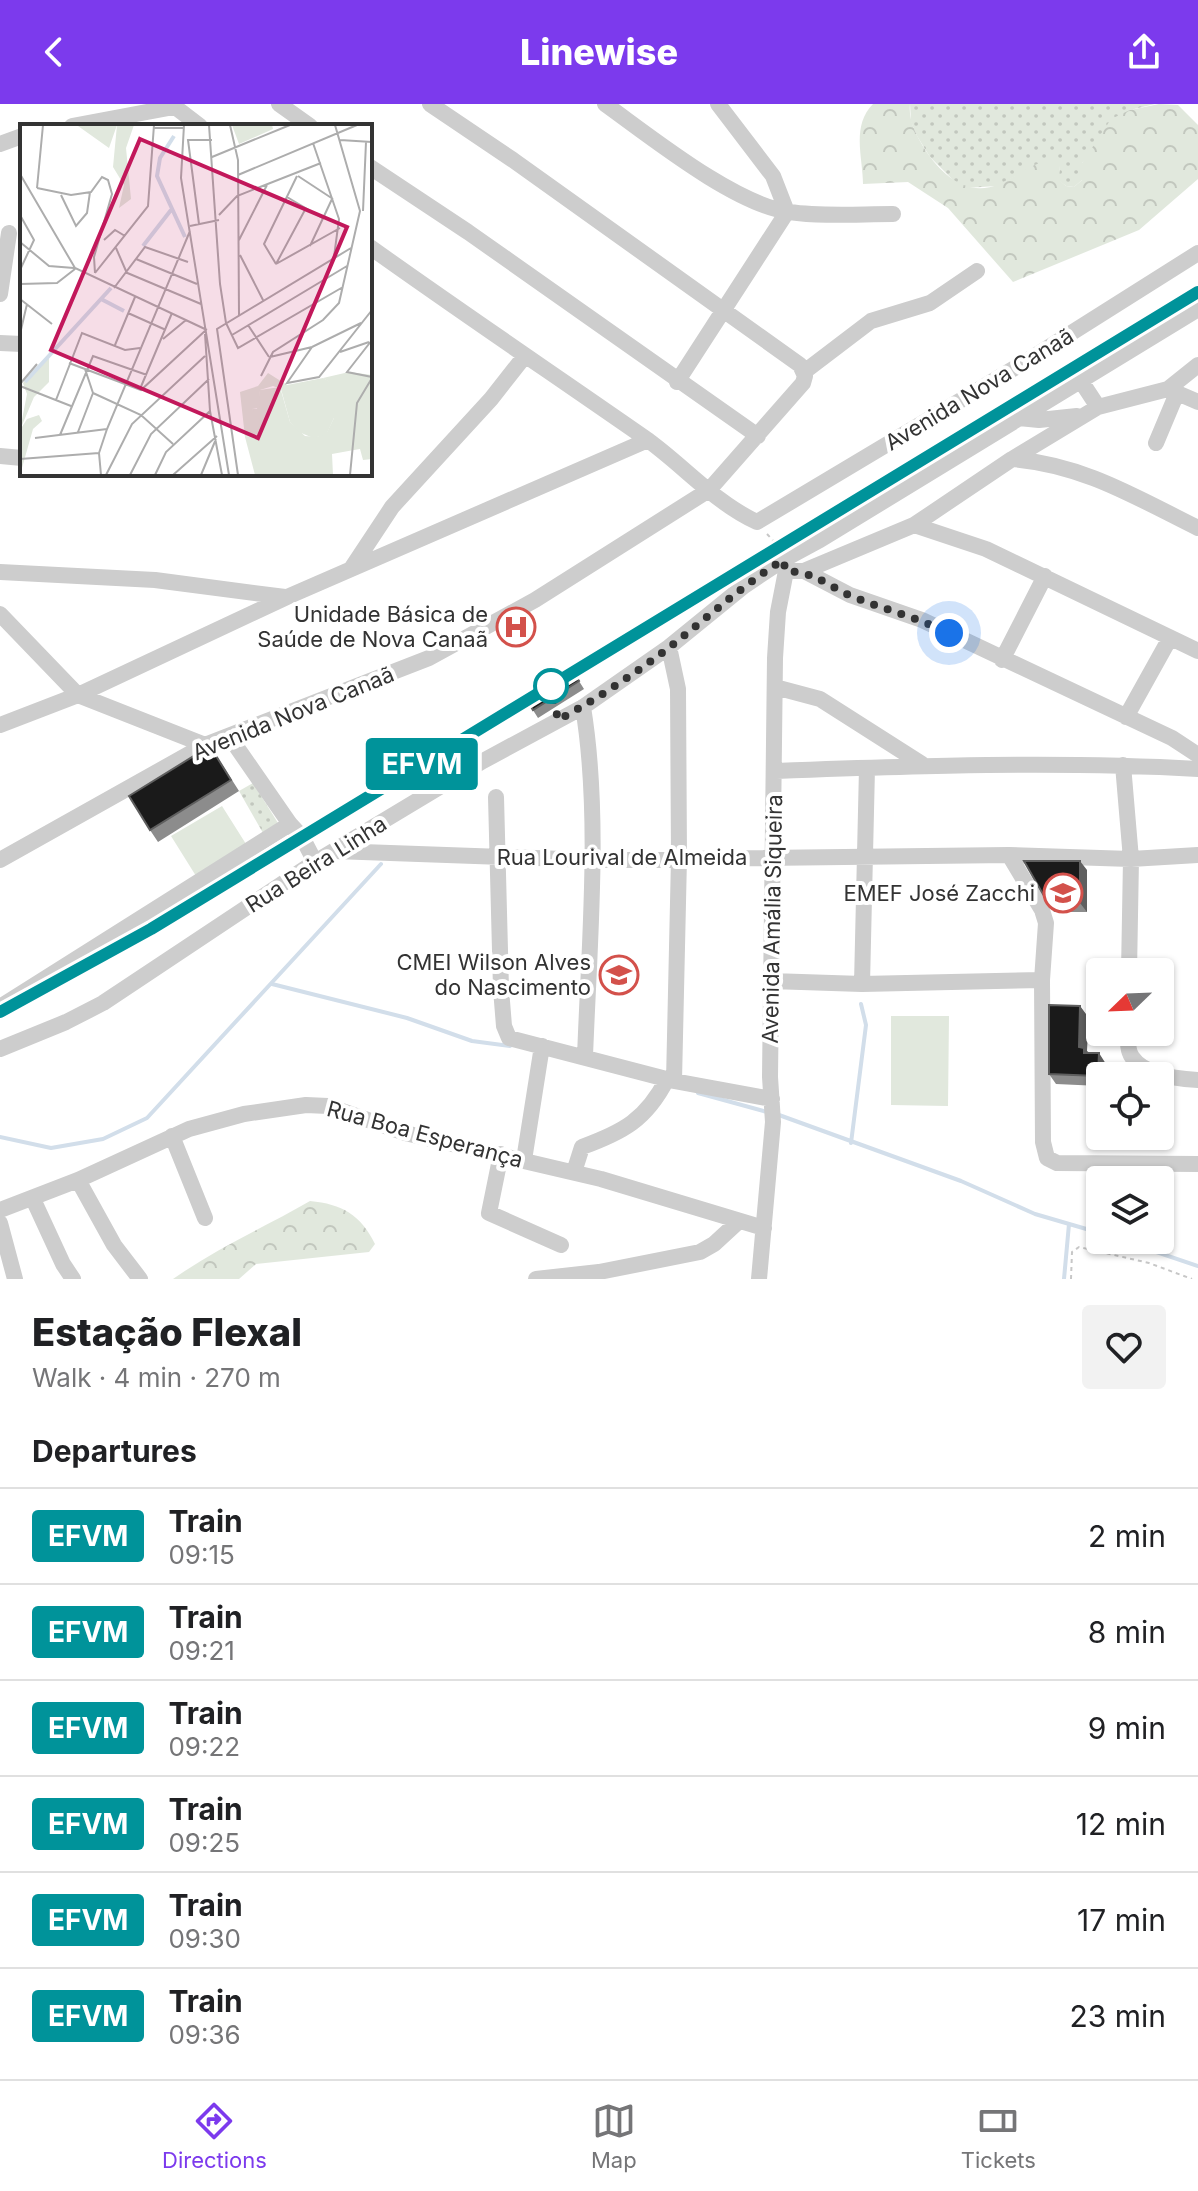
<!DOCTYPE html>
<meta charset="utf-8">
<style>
:root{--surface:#fff;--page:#f2f2f2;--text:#202124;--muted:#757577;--line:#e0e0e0;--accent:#7c3aed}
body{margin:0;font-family:Inter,sans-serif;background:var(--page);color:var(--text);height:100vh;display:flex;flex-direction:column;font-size:30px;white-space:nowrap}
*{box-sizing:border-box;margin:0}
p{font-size:26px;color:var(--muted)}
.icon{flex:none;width:44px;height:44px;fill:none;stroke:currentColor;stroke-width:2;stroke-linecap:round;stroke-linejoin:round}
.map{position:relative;height:1175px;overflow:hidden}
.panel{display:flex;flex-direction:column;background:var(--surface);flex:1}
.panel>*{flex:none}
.badge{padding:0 16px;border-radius:6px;font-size:28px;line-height:52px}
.needle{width:52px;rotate:247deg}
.buttons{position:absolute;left:1086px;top:854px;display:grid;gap:16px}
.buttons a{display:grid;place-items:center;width:88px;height:88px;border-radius:8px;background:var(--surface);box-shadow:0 2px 6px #0004;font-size:40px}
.you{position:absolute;width:40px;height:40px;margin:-20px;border:6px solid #fff;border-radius:50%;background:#1a73e8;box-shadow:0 0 0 12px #1a73e833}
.map>.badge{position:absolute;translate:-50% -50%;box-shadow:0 0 0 4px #fff}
h2{padding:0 32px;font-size:30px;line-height:72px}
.round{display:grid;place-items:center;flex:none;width:84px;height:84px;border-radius:8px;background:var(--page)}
.headline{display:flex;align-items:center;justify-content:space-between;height:136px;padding:0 32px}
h1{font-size:38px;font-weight:800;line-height:60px}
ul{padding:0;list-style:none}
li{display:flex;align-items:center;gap:24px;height:96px;padding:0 32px;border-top:2px solid var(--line)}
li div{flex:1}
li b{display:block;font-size:30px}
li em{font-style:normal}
li .badge{min-width:88px;font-weight:700;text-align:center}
header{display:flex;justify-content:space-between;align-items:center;height:104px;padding:0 32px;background:var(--accent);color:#fff;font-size:36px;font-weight:800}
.dock{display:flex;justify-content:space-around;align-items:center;height:112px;border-top:2px solid var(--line);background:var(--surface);font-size:22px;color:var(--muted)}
.dock a{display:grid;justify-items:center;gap:4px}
.dock .selected{color:var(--accent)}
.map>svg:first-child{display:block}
.grass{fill:url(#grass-dots)}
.forest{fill:url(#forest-crowns)}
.green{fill:#e1e8dd}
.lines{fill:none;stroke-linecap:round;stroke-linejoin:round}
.stream{stroke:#d2deea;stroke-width:4}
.path{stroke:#c7c7c7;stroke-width:2;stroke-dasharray:4 4;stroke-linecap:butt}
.minor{stroke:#cdcdcd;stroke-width:16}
.rail-casing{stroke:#888;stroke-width:7}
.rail{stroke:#fff;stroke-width:4;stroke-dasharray:12;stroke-linecap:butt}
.wall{fill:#8c8c8c}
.shaded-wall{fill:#5f5f5f}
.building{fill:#1a1a1a;stroke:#5f5f5f;stroke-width:2}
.line-casing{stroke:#fff;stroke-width:18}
.line{stroke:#00939a;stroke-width:12}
.walk{stroke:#333;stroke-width:8;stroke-dasharray:0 14.4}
.stop-dot{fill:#fff;stroke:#00939a;stroke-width:4}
.labels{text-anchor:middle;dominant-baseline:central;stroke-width:8;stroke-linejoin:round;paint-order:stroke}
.street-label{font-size:22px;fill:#333;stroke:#fff}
.poi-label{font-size:22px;fill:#333;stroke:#fff;text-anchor:end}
.inset-river{fill:none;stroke:#d2deea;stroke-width:4}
.inset-road{fill:none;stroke:#adadad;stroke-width:2}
.view{fill:#c2185b;fill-opacity:0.15;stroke:#c2185b;stroke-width:4}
.inset-edge{fill:none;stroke:#333;stroke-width:4}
</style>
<header><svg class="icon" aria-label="back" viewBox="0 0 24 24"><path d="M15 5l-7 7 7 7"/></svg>Linewise<svg class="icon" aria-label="share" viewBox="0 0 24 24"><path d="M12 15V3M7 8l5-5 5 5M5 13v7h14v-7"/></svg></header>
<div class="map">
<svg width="1198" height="1175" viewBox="0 0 1198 1175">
<defs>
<pattern id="grass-dots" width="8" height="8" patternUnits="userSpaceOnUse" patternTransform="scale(2)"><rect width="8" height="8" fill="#e1e8dd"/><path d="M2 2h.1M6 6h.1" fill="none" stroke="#c2c7be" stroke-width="1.8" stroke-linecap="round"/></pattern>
<pattern id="forest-crowns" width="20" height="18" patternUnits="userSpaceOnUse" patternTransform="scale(2)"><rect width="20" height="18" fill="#e1e8dd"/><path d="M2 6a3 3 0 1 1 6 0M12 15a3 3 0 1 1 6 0" fill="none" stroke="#c2c7be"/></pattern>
</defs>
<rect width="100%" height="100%" fill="#fff"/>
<path class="grass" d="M 910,0 L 1155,0 L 1130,6 L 1082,59 L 1082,76 L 1074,83 L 1066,82 L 1058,76 L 1060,62 L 1021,69 L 997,82 L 966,84 L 958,81 L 930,53 L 917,32 L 911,18 Z
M 253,679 L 278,719 L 263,729 L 239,687 Z"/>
<path class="forest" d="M 873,0 L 910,0 C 908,17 917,33 926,47 C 942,71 968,94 999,80 C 1017,72 1035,57 1056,55 L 1060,62 L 1059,76 L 1066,82 L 1074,83 L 1082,76 L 1082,59 L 1111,15 L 1130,6 L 1159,0 L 1178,1 L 1198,21 L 1198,75 L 1139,126 L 1013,178 L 948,104 L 908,78 L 863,80 C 863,54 851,22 873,0 Z
M 310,1097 C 342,1100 361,1111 375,1140 L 369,1148 L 256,1160 L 239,1175 L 173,1175 C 217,1144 265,1123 310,1097 Z"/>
<path class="green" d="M 222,702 L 246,740 L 196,772 L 171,732 Z
M 891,912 L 949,912 L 948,1002 L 891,1001 Z"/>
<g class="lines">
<path class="stream" d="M 272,880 L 407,914 L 472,937 L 510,942
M 698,989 L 767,1008
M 779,1011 L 961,1077 L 1035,1110 L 1100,1129
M 0,1033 L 51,1044 L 103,1035 L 147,1014 L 381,760
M 851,1039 L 866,921 L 861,900
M 1121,1136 L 1198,1162
M 1064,1175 L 1069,1120"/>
<path class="path" d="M 767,430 L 779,443
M 1071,1175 L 1072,1148 L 1079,1143 L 1149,1159 L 1192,1175"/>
<path class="minor" d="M 171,0 L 200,22
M 279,0 L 310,22
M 605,0 C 651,33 734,100 789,108 C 823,113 859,110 893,110
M 72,22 L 174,3
M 0,40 L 22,32
M 370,63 L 468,128 L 758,332
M 370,143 C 461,208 553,270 645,334 C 682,360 715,399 757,418 L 1038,250 L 1198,149
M 0,190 L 9,129
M 0,239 L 22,240
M 804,268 L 871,217 L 930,199 L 977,167
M 1081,277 L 1098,303
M 677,278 L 787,108 L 773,72 L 718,0
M 1168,285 L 1198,261
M 1019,314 L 1039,316 L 1077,312
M 1156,339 L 1177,289
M 0,352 L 22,354
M 1012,355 C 1084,361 1135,393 1198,424
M 914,421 L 986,445 L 1198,547
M 351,465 L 392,403 L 491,295 L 524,253
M 786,467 L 804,467 L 850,491 L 922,516 L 1172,634 L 1198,651
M 804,467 L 914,421 L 1012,355 L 1098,303 L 1168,285 L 1198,298
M 0,468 L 155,476 L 285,493
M 0,510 L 78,591 L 205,641
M 669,543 L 678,585 L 679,754 L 674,977
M 1002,556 L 1045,472
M 775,583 L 820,595 L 922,660
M 583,603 C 601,712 589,841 585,953
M 1126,613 L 1170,534
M 0,621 L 78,591 L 287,493 L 648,336
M 229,632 L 290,720 L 302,733 L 315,758
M 1123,661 L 1131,755 L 1129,868
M 774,667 C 916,662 1056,657 1198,665
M 496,693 L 501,885 L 504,922 L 509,934 L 674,977 L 772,995
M 334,747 L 592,756 L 1009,751 L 1131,755 L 1198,751
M 1009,751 L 1042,806 L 1046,819 L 1042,876 L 1043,1038 L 1047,1054 L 1057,1059 L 1198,1060
M 0,756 L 205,641 L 429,554 L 535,496 L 709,386 L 803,279 L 805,272 L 800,261 L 513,56 L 430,0
M 771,877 L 862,880 L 1042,876
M 862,880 L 867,664
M 0,903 L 290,720
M 1128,928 C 1128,936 1127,946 1132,953 C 1144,971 1178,975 1198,976
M 0,945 L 66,918 L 103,899 L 315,758 L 483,657 L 583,603 L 669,543 L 744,482 L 783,456 L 820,436 L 1198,205
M 172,1032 L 205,1114
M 501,1050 L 489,1109 L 561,1141
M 524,1056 L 542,942
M 574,1068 L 582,1043 C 623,1028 646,1016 667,975
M 78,1076 L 114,1141 L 140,1175
M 33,1095 L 63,1160 L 73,1175
M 0,1106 L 78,1076 L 189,1025 L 244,1010 L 306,1001 L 328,1002 L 405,1029 L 601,1075 L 764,1124
M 0,1119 L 15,1175
M 536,1175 L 599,1168 L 700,1148 L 714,1140 L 739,1117
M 759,1175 L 773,1018 L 770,973 L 775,554 L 778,508 L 786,467 L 783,456"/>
<defs>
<path id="rail" d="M 0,908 L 151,825 L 1198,188"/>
</defs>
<use href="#rail" class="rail-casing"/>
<use href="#rail" class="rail"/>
</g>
<path class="wall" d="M 572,566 L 584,585 L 538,614 L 526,595 Z
M 218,654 L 239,687 L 158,738 L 150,726 Z
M 1087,766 L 1087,808 L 1054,808 L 1048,799 Z
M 1080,902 L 1088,913 L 1087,947 L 1106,960 L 1106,972 L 1100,972 L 1100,982 L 1056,980 L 1049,970 Z"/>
<path class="shaded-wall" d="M 1080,757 L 1087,766 L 1087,808 L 1080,799 Z
M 1080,902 L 1088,913 L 1087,947 L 1092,954 L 1079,943 Z
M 1099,949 L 1106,960 L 1106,972 L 1100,972 L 1100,975 L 1098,972 Z"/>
<path class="building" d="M 572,566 L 579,577 L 533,606 L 526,595 Z
M 210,642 L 231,676 L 150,726 L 129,692 Z
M 1024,757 L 1080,757 L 1080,799 L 1048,799 Z
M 1049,901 L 1080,902 L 1079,943 L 1084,944 L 1084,949 L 1099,949 L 1098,972 L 1049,970 Z"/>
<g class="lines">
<defs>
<path id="line" d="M 0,908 L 151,825 L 1198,188"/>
</defs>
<use href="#line" class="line-casing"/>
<use href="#line" class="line"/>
<path class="walk" d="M 551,582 L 558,616 C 597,595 636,569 671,542 C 708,513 743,481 783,456 L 786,467 C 814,468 825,480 849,491 C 882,505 916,513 949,529"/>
</g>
<defs>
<symbol id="hospital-ring" viewBox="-11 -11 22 22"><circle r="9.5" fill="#fff" stroke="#d3514b" stroke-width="1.5"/><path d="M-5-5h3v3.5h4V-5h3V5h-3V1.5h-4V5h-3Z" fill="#d3514b"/></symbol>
<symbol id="school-ring" viewBox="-11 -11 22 22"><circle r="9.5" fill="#fff" stroke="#d3514b" stroke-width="1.5"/><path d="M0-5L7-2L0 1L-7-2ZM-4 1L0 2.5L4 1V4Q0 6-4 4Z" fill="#d3514b"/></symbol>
</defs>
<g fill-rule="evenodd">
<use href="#hospital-ring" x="494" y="501" width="44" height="44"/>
<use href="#school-ring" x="1041" y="767" width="44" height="44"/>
<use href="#school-ring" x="597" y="849" width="44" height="44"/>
</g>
<circle class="stop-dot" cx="551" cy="582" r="16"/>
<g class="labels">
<g class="street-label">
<text transform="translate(979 285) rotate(-31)">Avenida Nova Canaã</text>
<text transform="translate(293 609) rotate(-22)">Avenida Nova Canaã</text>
<text x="622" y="753">Rua Lourival de Almeida</text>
<text transform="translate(316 760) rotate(-32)">Rua Beira Linha</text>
<text transform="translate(772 815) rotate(-89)">Avenida Amália Siqueira</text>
<text transform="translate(425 1030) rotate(15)">Rua Boa Esperança</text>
</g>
<g class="poi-label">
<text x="488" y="510">Unidade Básica de<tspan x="488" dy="25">Saúde de Nova Canaã</tspan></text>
<text x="1035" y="789">EMEF José Zacchi</text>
<text x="591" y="858">CMEI Wilson Alves<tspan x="591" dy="25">do Nascimento</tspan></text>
</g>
</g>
<g transform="translate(20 20)">
<rect width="352" height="352" fill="#fff"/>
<path d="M 97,1 L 89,24 L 58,2 L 59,1 ZM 329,248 L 352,251 L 352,335 L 343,336 L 340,325 L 334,326 L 312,330 L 313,351 L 235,351 L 225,313 L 239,310 L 232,285 L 237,285 L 240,266 L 260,263 L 270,298 L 285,312 L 297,313 L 307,308 L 314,294 L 314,261 L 303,254 ZM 19,291 L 22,297 L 13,305 L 0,351 L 0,306 L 7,295 Z" fill="#e1e8dd"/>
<path d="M 97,1 L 114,1 L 106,24 L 111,75 L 99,84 L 104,61 L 93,43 ZM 29,233 L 29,258 L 14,273 L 0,306 L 7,270 L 3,259 ZM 248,249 L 267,261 L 303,254 L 314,260 L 314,294 L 306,311 L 293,314 L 279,308 L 270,298 L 261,265 L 253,262 L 240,266 L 239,284 L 232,285 L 241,297 L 239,310 L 225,313 L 220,268 L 238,262 Z" fill="#e1e8dd"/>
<path d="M 212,1 L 252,1 L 253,5 L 219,20 Z" fill="#e1e8dd"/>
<path class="inset-river" d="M 154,12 L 140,34 L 137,52 L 165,113M 123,122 L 151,86M 81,175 L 104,187M 5,258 L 91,164"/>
<path class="inset-road" d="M 164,1 L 161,54 L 209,351M 189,1 L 200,160 L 206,199 L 218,224 L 323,163M 210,1 L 218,36 L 219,191M 134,4 L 163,4M 320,16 L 352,18M 293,19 L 319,95 L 314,133M 192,33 L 270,1M 0,50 L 55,144 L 187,206M 218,51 L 337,1M 278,52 L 313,75M 17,64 L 51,71 L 71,68 L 82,53 L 88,56 L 92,70 L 74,133 L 75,149M 17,64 L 23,1M 41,71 L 56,102 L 67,89 L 70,68M 267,73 L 304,95M 343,87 L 346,18M 0,91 L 14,116 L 0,146M 199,91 L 217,72 L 301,39M 179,100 L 168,16 L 192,16M 170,102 L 199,96M 84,116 L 95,106 L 105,112M 219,116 L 247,61M 0,118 L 29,142 L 54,144M 290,122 L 312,75M 96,124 L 106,147M 220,131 L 243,176M 116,135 L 177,160M 256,140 L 244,120 L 277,52M 256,140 L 320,104M 256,140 L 286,84M 105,148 L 181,180M 75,149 L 128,82 L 134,1M 0,160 L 37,159 L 55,145M 94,164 L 125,123 L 168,138M 0,175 L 32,200M 108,189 L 146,206M 228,201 L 249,233M 0,210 L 7,180M 212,211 L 327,142M 143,215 L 166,196M 352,216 L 327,248 L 352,253M 95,221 L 115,173M 292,223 L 267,259 L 299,253 L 352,186M 320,228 L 349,218M 250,233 L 292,223 L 341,199M 49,239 L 121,266 L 186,206M 65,245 L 73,269M 241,252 L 253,228 L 303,196 L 319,179 L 340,87 L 315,1M 0,260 L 17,240M 0,262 L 51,282M 120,265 L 152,189M 73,269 L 121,291 L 153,320M 36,276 L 62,209 L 105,226 L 120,224M 190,287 L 202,351M 58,308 L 73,269M 40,311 L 73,232 L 127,251M 15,314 L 87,305M 0,335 L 79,329M 81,351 L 79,329 L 87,305 L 170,107M 86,351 L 112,300 L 185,232M 110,351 L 131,310 L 189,255M 135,351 L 146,328 L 190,287 L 185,210M 153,351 L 197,312M 181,351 L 196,315M 218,351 L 197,205 L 331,124M 330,351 L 337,279 L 352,254"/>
<path class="view" d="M 120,15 L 327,103 L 238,314 L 31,226 Z"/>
<rect width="352" height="352" class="inset-edge"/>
</g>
</svg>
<div class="buttons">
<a><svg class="needle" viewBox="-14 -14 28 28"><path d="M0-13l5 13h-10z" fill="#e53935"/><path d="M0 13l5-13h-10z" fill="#757577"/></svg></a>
<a><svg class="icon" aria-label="locate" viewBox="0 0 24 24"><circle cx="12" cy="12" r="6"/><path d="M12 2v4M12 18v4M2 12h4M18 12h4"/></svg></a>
<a><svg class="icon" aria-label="layers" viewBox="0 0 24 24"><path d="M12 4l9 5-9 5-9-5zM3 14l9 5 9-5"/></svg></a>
</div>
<div class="you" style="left:949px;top:529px"></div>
<b class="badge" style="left:422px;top:660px;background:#00939a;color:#fff">EFVM</b>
</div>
<section class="panel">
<div class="headline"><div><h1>Estação Flexal</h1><p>Walk · 4 min · 270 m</p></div><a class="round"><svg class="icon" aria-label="heart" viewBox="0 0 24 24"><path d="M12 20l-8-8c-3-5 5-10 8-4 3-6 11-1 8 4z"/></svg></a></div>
<h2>Departures</h2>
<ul>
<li><span class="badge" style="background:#00939a;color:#fff">EFVM</span><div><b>Train</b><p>09:15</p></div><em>2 min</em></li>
<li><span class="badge" style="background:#00939a;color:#fff">EFVM</span><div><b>Train</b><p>09:21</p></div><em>8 min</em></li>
<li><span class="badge" style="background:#00939a;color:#fff">EFVM</span><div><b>Train</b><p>09:22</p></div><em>9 min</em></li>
<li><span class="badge" style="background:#00939a;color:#fff">EFVM</span><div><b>Train</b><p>09:25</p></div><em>12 min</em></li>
<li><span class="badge" style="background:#00939a;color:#fff">EFVM</span><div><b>Train</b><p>09:30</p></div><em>17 min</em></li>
<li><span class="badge" style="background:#00939a;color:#fff">EFVM</span><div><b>Train</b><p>09:36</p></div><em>23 min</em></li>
</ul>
</section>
<nav class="dock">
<a class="selected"><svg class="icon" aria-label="directions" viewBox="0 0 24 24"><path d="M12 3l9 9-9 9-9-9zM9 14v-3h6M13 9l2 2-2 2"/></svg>Directions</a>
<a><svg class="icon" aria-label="map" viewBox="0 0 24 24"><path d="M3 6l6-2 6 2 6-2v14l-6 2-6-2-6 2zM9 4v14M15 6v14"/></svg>Map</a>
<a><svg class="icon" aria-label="tickets" viewBox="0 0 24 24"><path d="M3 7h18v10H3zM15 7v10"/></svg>Tickets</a>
</nav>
